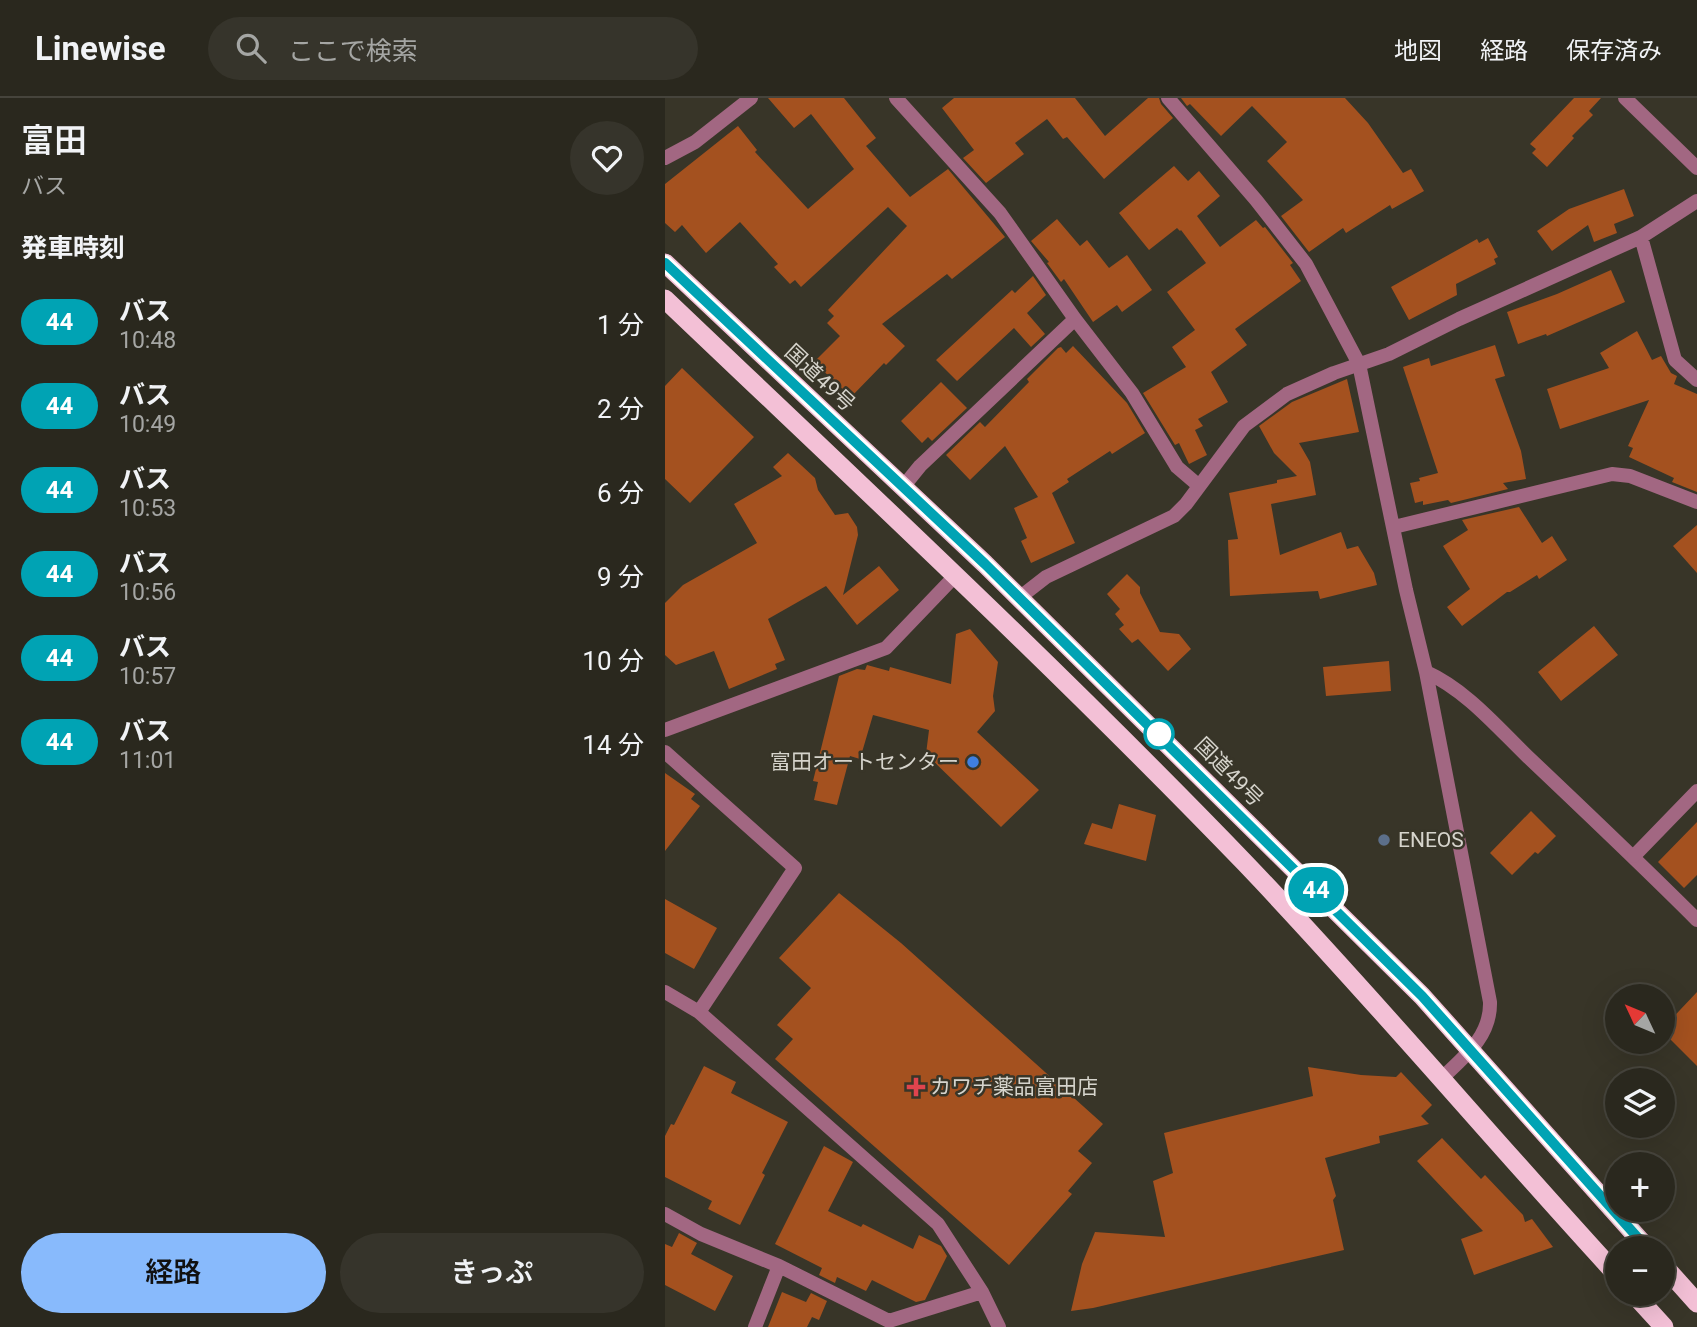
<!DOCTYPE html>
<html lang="ja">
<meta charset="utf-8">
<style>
:root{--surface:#2a281e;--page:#36342b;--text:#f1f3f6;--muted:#a5a6a4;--line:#46443c;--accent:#88bafc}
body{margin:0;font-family:Roboto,"Noto Sans JP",sans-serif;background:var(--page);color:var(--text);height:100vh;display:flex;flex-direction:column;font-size:26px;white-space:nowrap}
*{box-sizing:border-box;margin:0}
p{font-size:23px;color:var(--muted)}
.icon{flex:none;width:38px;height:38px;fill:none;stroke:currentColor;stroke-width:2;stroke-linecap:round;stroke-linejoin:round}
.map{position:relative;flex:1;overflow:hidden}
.panel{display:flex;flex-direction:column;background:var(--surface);width:665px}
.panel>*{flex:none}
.badge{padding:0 14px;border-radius:23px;font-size:24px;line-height:46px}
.needle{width:46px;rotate:314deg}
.tools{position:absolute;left:940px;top:886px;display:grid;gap:14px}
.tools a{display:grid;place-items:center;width:70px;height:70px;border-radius:50%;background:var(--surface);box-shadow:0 7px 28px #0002,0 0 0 2px var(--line);font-size:35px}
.map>.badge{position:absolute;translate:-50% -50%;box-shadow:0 0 0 4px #fff}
h2{padding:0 21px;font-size:26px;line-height:63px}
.round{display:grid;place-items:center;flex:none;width:74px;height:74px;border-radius:37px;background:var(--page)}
.summary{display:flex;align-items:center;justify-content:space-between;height:119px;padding:0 21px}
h1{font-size:33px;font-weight:600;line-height:52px}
.action{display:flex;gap:14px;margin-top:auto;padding:14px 21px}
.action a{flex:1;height:80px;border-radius:42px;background:var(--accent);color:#111;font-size:28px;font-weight:600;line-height:80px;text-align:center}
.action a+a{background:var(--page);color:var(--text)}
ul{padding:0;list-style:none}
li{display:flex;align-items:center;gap:21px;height:84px;padding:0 21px}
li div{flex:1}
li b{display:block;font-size:26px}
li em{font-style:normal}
li .badge{min-width:77px;font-weight:700;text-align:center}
header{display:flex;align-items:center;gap:42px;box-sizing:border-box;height:98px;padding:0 35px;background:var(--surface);border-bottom:2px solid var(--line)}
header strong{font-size:33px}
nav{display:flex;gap:38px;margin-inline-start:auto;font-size:24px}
.search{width:490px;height:63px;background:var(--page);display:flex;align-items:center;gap:18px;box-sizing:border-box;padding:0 24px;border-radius:38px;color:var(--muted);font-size:26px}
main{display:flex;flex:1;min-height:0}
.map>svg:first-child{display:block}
.building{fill:#a4511f}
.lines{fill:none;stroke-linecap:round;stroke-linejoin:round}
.minor{stroke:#a26782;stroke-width:14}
.tertiary{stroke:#a26782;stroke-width:14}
.trunk{stroke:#f3c0d6;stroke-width:19}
.line-casing{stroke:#fff;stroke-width:16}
.line{stroke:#00a3b4;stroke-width:10}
.stop-dot{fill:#fff;stroke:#00a3b4;stroke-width:3.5}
.shop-dot{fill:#3f7fe0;stroke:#383528;stroke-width:2.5}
.service-dot{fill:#5c6f8a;stroke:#383528;stroke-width:2.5}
.health-dot{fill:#e0444e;stroke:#383528;stroke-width:2.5}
.labels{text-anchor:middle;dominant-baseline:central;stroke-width:5;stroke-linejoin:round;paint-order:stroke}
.street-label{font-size:21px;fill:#d6d4cc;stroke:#383528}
.poi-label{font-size:21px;fill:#d6d4cc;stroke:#383528;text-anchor:start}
</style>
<header>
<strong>Linewise</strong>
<div class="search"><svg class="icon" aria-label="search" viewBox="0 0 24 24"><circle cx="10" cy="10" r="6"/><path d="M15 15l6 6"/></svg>ここで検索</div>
<nav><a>地図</a><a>経路</a><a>保存済み</a></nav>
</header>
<main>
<section class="panel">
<div class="summary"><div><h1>富田</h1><p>バス</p></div><a class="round"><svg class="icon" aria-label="heart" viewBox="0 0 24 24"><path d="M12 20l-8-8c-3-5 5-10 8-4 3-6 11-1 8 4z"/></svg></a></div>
<h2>発車時刻</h2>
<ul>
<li><span class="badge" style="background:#00a3b4;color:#fff">44</span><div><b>バス</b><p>10:48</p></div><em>1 分</em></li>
<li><span class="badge" style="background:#00a3b4;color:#fff">44</span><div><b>バス</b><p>10:49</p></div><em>2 分</em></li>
<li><span class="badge" style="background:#00a3b4;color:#fff">44</span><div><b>バス</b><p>10:53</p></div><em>6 分</em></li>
<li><span class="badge" style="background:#00a3b4;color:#fff">44</span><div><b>バス</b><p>10:56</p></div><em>9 分</em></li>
<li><span class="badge" style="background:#00a3b4;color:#fff">44</span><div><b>バス</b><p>10:57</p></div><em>10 分</em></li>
<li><span class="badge" style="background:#00a3b4;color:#fff">44</span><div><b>バス</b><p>11:01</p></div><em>14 分</em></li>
</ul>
<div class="action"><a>経路</a><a>きっぷ</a></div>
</section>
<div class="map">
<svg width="1032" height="1229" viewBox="0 0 1032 1229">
<rect width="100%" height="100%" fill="#383528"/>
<path class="building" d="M 103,0 L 179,0 L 211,40 L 201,48 L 245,99 L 283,71 L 340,139 L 287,181 L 282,176 L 217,226 L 240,248 L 221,267 L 219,265 L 186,299 L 149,264 L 175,238 L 162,225 L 169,218 L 163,212 L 242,128 L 223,109 L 136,189 L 130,182 L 125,186 L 109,169 L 113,166 L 75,124 L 41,155 L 17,127 L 10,134 L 0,125 L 0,86 L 73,28 L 92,52 L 90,54 L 143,111 L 189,71 L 146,16 L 129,30 Z
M 289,0 L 410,0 L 440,38 L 483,0 L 494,0 L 496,6 L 508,20 L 439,81 L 402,39 L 398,41 L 382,21 L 350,45 L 359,56 L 321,85 L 298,60 L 309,52 L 277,10 Z
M 516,0 L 680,0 L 703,25 L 738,75 L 746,71 L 759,93 L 727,111 L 725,107 L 681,135 L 678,130 L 644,154 L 616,118 L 638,102 L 602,63 L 622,44 L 587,8 L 556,38 L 525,6 L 522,8 Z
M 909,0 L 936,0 L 924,13 L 928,17 L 907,38 L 909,40 L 882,69 L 867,55 L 871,51 L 865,46 Z
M 509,68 L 523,83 L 534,73 L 555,98 L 532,118 L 555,149 L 591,122 L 598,130 L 600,129 L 628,165 L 625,167 L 636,183 L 570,231 L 582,247 L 546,274 L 563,304 L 533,321 L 538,328 L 530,332 L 542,357 L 524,366 L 514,345 L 510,347 L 478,295 L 521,269 L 507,249 L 530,232 L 502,194 L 541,165 L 516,132 L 515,133 L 512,130 L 484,152 L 454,115 Z
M 959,91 L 969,118 L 949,126 L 952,135 L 929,144 L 923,127 L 887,153 L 872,133 L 904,111 Z
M 392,121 L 415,148 L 422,142 L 444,170 L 462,157 L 487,192 L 457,214 L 452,207 L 428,224 L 399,181 L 396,184 L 382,165 L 384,164 L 366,143 Z
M 823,140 L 833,159 L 829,161 L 831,166 L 791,186 L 792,197 L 744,222 L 726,189 L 812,141 L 814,145 Z
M 946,172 L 960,204 L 882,238 L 881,236 L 853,246 L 842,214 L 892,196 Z
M 368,178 L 381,197 L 362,215 L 380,236 L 366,249 L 349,230 L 292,283 L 271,262 L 347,192 L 350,195 Z
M 972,233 L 987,262 L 996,258 L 1006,275 L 1012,278 L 1009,286 L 1032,296 L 1032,394 L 1007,384 L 1009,380 L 964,359 L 968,350 L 963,348 L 984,302 L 895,331 L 882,291 L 944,270 L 935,255 Z
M 830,247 L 840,278 L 830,281 L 856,353 L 861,381 L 838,385 L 843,391 L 786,405 L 783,402 L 758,407 L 758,403 L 750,405 L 745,385 L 755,383 L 754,380 L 773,375 L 738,269 L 764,260 L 766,268 Z
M 408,248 L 462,305 L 480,335 L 447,356 L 445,353 L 402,381 L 404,384 L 387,395 L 410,445 L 366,465 L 356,443 L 362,440 L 349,410 L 373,399 L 340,348 L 305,382 L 281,357 L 315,324 L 320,329 L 364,284 L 362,281 L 393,250 L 396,249 L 401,255 Z
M 17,270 L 89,339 L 25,405 L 0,381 L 0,288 Z
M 682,281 L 694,334 L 634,345 L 645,364 L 651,397 L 606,406 L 615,457 L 676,434 L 682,451 L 693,448 L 709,475 L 712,487 L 655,501 L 653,493 L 565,498 L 563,442 L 573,441 L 564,395 L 612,385 L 612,382 L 632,378 L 609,355 L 594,328 L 627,304 Z
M 276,284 L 302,310 L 267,343 L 263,339 L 257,345 L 236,323 Z
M 123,355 L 150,380 L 153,392 L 170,417 L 183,415 L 192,429 L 193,437 L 178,497 L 214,468 L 234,492 L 192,527 L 161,488 L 103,521 L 120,562 L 110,566 L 112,571 L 64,591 L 49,553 L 11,567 L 0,557 L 0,505 L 18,487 L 92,445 L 69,406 L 117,378 L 108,369 Z
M 854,409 L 877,445 L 887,438 L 902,462 L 874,481 L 872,477 L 845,494 L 842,494 L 797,528 L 782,509 L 805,491 L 778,448 L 803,432 L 797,422 Z
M 1032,427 L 1032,475 L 1008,448 Z
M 462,476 L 475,489 L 475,495 L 495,534 L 514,536 L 526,551 L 503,573 L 473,541 L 467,545 L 454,531 L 459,527 L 450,516 L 455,511 L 442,496 Z
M 929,528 L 953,557 L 896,603 L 873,574 Z
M 305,531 L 333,564 L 328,598 L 330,613 L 312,634 L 374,692 L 336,729 L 261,656 L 264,632 L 208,617 L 195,661 L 185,658 L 172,707 L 149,702 L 153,684 L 148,683 L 174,578 L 192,571 L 200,572 L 202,567 L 224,573 L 225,569 L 286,586 L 291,536 Z
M 724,563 L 726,593 L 661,598 L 658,569 Z
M 0,675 L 30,696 L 26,701 L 35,708 L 0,753 Z
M 454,706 L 491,717 L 481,763 L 419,746 L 427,725 L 447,731 Z
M 866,713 L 891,738 L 873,756 L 870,754 L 847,777 L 825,755 Z
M 1032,724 L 1032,777 L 1019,790 L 993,764 Z
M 174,795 L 236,845 L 438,1026 L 413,1053 L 427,1065 L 403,1093 L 407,1096 L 344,1167 L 110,961 L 128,941 L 112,927 L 146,890 L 114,860 Z
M 0,801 L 52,830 L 29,871 L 0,855 Z
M 1032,894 L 1032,968 L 998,934 L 998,930 Z
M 39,968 L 71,984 L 66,995 L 123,1024 L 97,1075 L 100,1077 L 75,1127 L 43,1111 L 47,1103 L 0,1079 L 0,1038 L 6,1026 L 9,1027 Z
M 643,969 L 696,977 L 731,979 L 736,974 L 767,1007 L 756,1018 L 764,1026 L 714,1038 L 715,1045 L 660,1060 L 671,1098 L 668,1102 L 679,1152 L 428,1210 L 406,1213 L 417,1166 L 430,1134 L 500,1139 L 488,1083 L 508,1075 L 499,1035 L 648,998 Z
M 777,1040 L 816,1081 L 820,1077 L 858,1117 L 860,1124 L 867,1121 L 888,1149 L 809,1177 L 796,1141 L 818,1133 L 752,1063 Z
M 159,1048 L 188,1064 L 163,1113 L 196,1129 L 198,1126 L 248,1151 L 254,1137 L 276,1148 L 282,1158 L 260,1202 L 251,1204 L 207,1182 L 201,1193 L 172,1179 L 170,1185 L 154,1177 L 157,1170 L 110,1146 Z
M 14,1135 L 32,1145 L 26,1156 L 68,1178 L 50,1213 L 0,1187 L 0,1146 L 7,1149 Z
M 117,1194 L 141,1204 L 146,1195 L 162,1203 L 154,1222 L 147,1219 L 142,1229 L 103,1229 Z"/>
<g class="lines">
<path class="minor" d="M 231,0 L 335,115 L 410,221 L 467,295 L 512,369 L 533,387
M 503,0 L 591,102 L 641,166 L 694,266 L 741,492 L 761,574 L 825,904 C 826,938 800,958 777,980
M 960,0 L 1032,70
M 0,60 L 30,44 L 86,0
M 976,139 L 1010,262 L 1032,282
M 238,389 L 255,368 L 410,221
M 729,429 L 947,376 L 965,378 L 1032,404
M 354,500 L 381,479 L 509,418 L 521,406 L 579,328 L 622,296 L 669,275 L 724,256 L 794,221 L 976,139 L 1032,103
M 761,574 C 801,592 832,629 863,659 C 920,713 977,767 1032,822
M 0,632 L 221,550 L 290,478
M 0,654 L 130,770 L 34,914
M 0,894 L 34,914 L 273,1126 L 317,1194 L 334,1229
M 0,1116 L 36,1136 L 114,1168 L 224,1223 L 317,1194
M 90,1229 L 114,1168"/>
<path class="tertiary" d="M 969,758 L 1032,693"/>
<path class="trunk" d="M 0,165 L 320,466 L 757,898 L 982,1150
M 0,201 C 195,387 393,571 580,765 C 708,899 827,1041 952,1177
M 998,1167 L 1032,1205
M 968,1195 L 999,1229"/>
</g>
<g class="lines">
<defs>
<path id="line" d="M 0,165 L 320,466 L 757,898 L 982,1150"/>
</defs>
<use href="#line" class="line-casing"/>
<use href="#line" class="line"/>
</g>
<circle class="stop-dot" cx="494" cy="636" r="14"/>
<circle class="shop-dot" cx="308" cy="664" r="7"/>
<circle class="service-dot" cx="719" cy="742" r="7"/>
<path class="health-dot" d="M247.5 978.5h7v7h7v7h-7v7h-7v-7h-7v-7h7z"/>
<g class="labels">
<g class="street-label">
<text transform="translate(155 280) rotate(43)">国道49号</text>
<text transform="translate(564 674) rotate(45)">国道49号</text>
</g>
<g class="poi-label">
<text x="294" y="664" text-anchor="end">富田オートセンター</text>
<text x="733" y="742">ENEOS</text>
<text x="265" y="989">カワチ薬品富田店</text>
</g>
</g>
</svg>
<div class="tools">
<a><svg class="needle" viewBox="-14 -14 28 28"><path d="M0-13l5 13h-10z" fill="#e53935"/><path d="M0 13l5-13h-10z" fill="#a5a6a4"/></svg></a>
<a><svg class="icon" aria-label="layers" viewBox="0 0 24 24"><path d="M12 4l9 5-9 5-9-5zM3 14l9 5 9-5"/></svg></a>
<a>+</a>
<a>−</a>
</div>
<b class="badge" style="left:651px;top:792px;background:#00a3b4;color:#fff">44</b>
</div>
</main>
